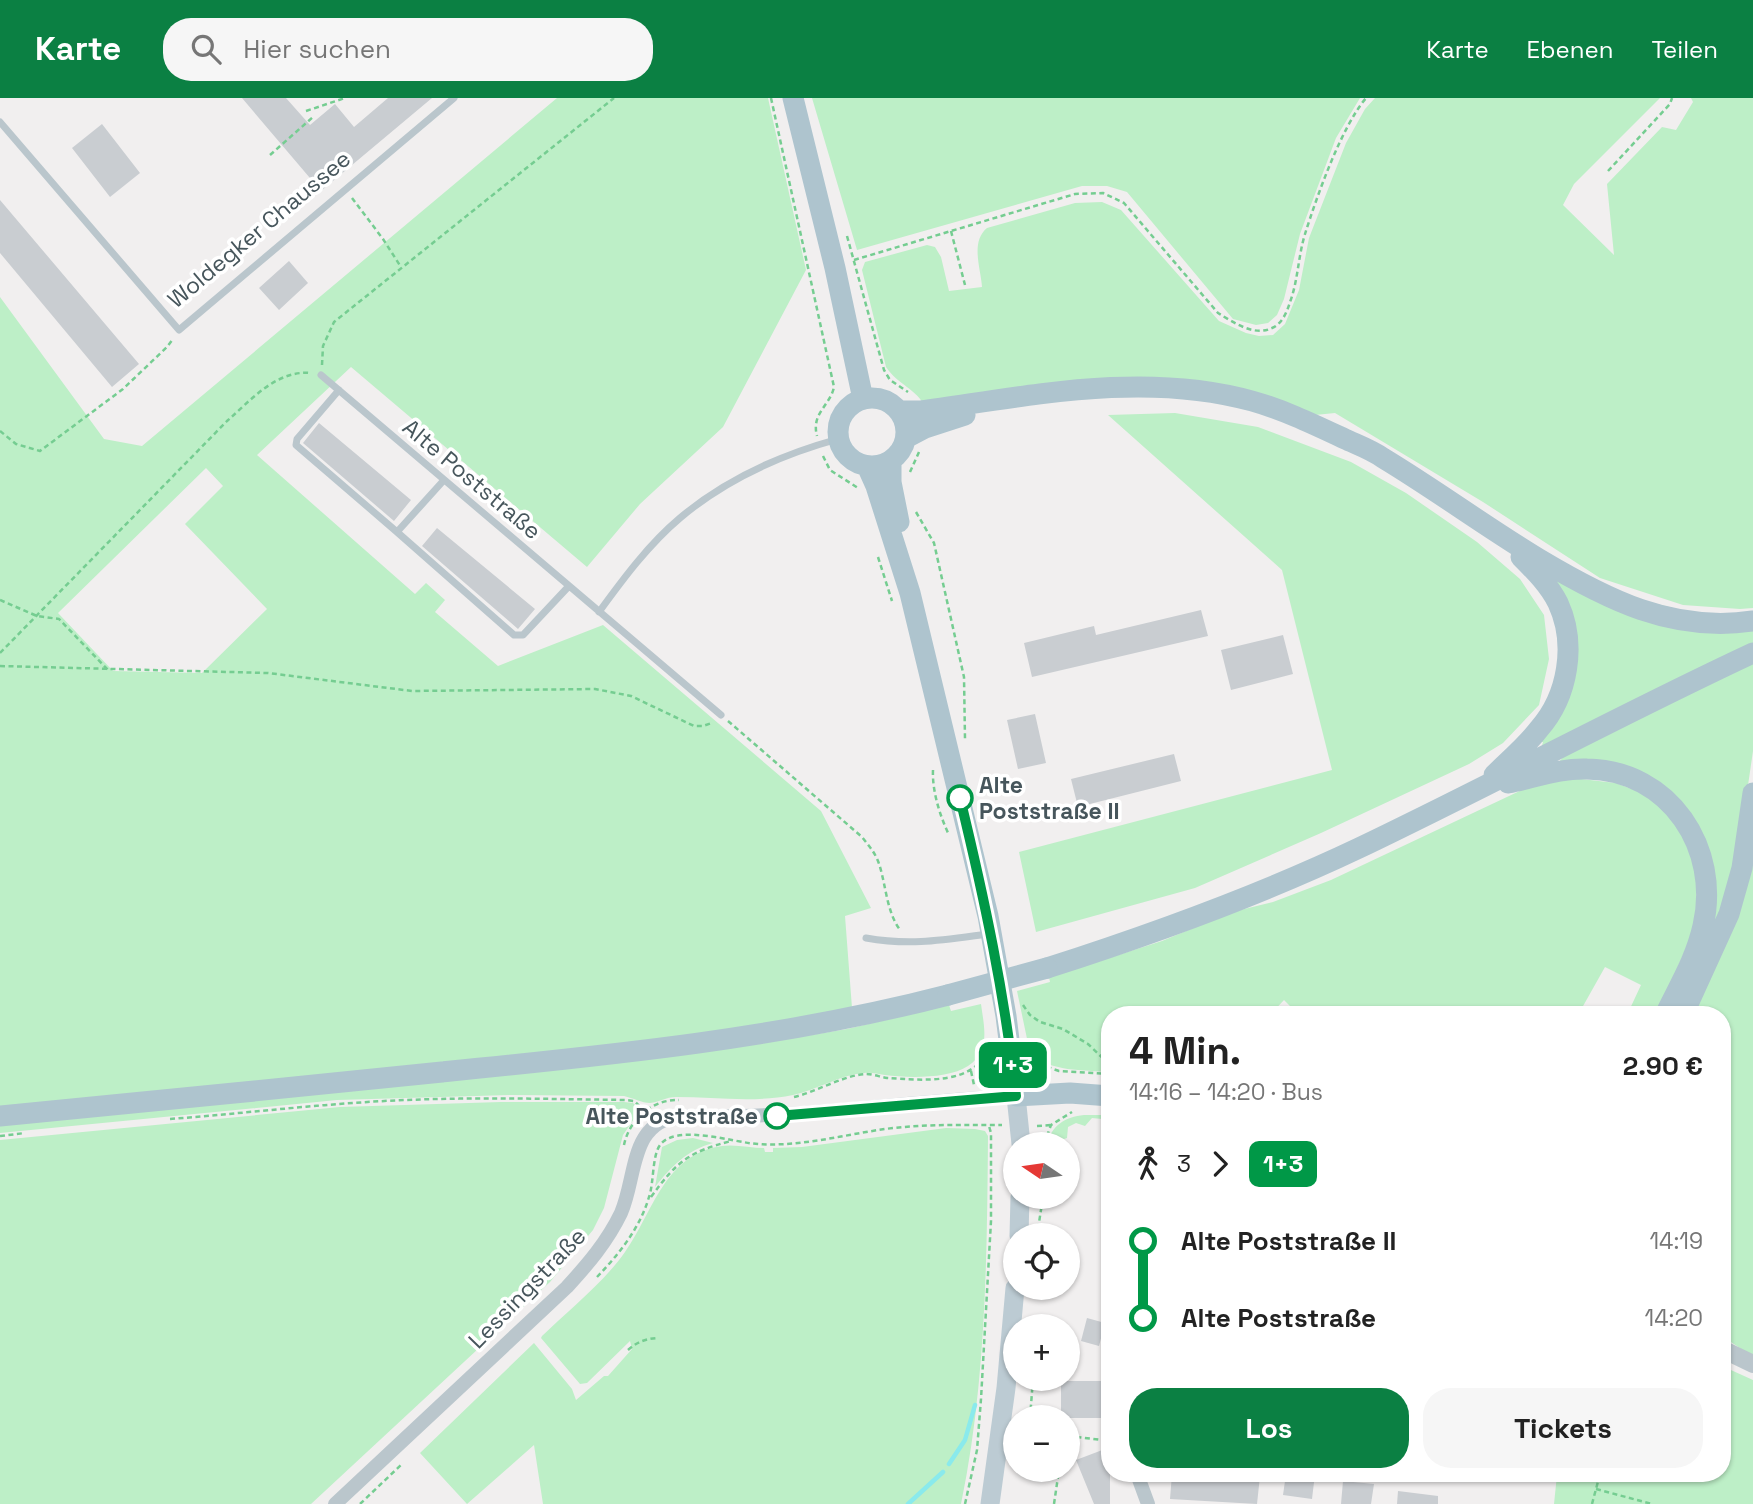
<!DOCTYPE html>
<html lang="de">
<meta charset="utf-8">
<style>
:root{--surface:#fff;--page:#f6f6f6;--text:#222;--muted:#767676;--accent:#0b8043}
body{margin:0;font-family:"Space Grotesk",sans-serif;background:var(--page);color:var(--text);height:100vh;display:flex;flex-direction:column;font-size:26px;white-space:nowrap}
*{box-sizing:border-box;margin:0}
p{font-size:23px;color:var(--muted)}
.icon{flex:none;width:38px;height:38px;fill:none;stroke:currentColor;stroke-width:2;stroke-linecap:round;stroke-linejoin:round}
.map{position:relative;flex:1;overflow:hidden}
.drawer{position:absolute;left:1101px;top:908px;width:630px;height:476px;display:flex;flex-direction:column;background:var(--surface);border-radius:28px;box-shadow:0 2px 5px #0004}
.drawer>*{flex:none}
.badge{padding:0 14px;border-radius:10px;font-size:24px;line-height:46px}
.needle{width:46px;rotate:283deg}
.controls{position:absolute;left:1003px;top:1034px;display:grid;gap:14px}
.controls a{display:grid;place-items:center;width:77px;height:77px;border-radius:50%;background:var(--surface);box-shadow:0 2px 5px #0004;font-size:35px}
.map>.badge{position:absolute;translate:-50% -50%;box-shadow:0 0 0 4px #fff}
.legs{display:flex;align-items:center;gap:10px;height:77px;padding:0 28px;font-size:23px}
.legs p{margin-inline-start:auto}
.head{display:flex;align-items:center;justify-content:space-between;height:119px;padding:0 28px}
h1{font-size:38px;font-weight:700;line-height:52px}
.action{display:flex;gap:14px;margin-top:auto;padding:14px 28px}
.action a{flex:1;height:80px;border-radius:28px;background:var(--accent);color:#fff;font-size:28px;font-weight:700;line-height:80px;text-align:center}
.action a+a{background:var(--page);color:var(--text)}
ul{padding:0 28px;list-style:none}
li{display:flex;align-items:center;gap:24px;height:77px;font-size:26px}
li i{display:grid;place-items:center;width:10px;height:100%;margin:0 9px;background:currentColor}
li i::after{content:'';width:18px;height:18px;margin:-9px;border:5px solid;border-radius:50%;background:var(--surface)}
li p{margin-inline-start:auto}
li:first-child i{background:linear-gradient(#0000 50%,currentColor 0)}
li:last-child i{background:linear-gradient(currentColor 50%,#0000 0)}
header{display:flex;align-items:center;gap:42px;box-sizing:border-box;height:98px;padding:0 35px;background:var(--accent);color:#fff}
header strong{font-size:33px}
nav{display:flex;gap:38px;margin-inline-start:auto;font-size:24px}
.search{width:490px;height:63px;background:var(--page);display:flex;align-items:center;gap:18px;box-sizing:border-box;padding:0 24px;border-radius:28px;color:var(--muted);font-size:26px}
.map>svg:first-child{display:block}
.green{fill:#bdefc7;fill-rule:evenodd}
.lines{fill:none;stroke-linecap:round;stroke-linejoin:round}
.stream{stroke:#8aeaec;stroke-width:4.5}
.building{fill:#c9cdd1}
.path{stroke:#75cd91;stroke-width:2.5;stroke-dasharray:5 3.5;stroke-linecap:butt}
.service{stroke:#bac6cc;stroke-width:7}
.minor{stroke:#bac6cc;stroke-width:14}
.tertiary{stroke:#bac6cc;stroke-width:18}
.secondary{stroke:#bccbd3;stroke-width:19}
.primary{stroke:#aec4ce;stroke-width:21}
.primary-bridge{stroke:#aec4ce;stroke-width:21}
.line-1-casing{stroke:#fff;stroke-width:16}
.line-1{stroke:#009847;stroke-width:10}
.stop-1-dot{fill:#fff;stroke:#009847;stroke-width:3.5}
.labels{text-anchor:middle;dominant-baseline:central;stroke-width:7;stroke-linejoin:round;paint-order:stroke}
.street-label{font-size:23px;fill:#47565c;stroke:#fff}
.stop-label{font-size:23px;font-weight:bold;fill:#47565c;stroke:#fff;text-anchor:start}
</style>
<header>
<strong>Karte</strong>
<div class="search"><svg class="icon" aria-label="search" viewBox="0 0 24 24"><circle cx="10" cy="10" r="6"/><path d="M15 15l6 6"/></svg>Hier suchen</div>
<nav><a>Karte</a><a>Ebenen</a><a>Teilen</a></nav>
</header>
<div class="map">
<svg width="1753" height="1406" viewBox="0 0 1753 1406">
<rect width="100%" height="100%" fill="#f1efef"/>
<path class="green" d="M 557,0 L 768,0 L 806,172 L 723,329 L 640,406 L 587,469 L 351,269 L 257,357 L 415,496 L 426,485 L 445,502 L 435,514 L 498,568 L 603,527 L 821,713 L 871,810 L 845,818 L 852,910 L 780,924 L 640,944 L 0,1010 L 0,199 L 104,341 L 142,348 ZM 206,370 L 223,388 L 185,426 L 267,511 L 202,575 L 113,573 L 58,515 Z
M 812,0 L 1360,0 L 1336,40 L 1300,136 L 1284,201 L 1277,217 L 1268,225 L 1256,227 L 1233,221 L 1127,94 L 1107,88 L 1082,88 L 857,152 Z
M 1375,0 L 1660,0 L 1574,86 L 1563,107 L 1614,157 L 1607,86 L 1662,29 L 1676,32 L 1693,4 L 1691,0 L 1753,0 L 1753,510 L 1740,511 L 1683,507 L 1600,480 L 1483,404 L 1335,315 L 1315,317 L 1215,288 L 925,309 C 917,291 897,286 886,269 L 862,172 L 865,164 L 927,147 L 935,149 L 941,159 L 949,193 L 982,189 C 981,171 970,144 987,130 L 1075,105 L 1102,104 L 1121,112 L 1219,223 L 1246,235 L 1259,238 L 1273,237 L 1285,226 L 1299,192 L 1309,140 L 1346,45 L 1365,11 Z
M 1175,315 L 1258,329 L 1351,364 L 1406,395 L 1477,444 L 1520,481 L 1544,517 L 1549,561 L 1539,607 L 1503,645 L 1469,666 L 1321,735 L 1195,790 L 1036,834 L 1019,754 L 1332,672 L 1282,472 L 1108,317 Z
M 1549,479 L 1753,530 L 1753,545 L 1541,651 L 1543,644 L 1536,644 L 1569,591 Z
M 1753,565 L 1753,653 L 1736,770 L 1701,866 L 1709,828 L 1683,710 L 1559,664 L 1565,657 Z
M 1565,679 L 1632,687 L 1673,718 L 1697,770 L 1696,827 L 1657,917 L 1627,917 L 1641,887 L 1605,869 L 1578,917 L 1299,917 L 1284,902 L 1270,917 L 1110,917 L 1109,974 C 1084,972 1050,974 1030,955 L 1017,893 L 1050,884 L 1049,879 L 1162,843 L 1232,814 L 1273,804 L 1331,782 L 1526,690 Z
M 1753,741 L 1753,1259 L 1722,1238 L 1722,917 L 1689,917 Z
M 981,906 C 984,929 991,953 968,968 C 949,981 907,980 885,977 C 877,976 871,974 864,975 C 839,977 817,992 793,997 C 754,1005 714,999 676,999 C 666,999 659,1004 650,1005 C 642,1005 633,1000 624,998 L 511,997 L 337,1002 L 0,1035 L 0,1026 L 764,945 L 847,931 L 949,907 L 951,913 Z
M 501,1004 L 624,1004 L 633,1005 L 637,1009 L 636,1018 L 623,1037 L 604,1110 L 593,1132 L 550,1184 L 311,1406 L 0,1406 L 0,1042 L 340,1009 Z
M 1084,1017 L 1109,1017 L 1109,1047 L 1101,1044 L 1106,1025 L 1102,1021 L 1092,1020 L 1085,1028 L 1076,1025 L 1068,1029 L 1067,1040 L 1058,1043 L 1056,1046 L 1047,1046 C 1052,1027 1065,1019 1084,1017 Z
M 946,1030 L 975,1031 L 985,1033 L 988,1038 C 987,1160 986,1286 961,1406 L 543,1406 L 534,1347 L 467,1406 L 420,1355 L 534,1245 L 572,1291 L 576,1302 L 604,1278 L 608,1278 L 632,1251 L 630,1243 L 587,1285 L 580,1286 L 541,1240 L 542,1238 C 568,1213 605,1183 625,1154 C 653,1115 664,1056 722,1048 C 735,1046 751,1050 764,1050 L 765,1054 L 773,1054 L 773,1050 L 802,1049 Z
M 693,1040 L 713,1045 C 687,1052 671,1069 655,1089 L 662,1049 L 677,1042 Z
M 1722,1268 L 1753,1282 L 1753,1406 L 1554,1406 L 1557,1377 L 1611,1382 L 1613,1376 L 1722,1376 Z"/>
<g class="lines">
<path class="stream" d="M 949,1366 L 965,1342 L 975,1307
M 908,1406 L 943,1374"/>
</g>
<path class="building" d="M 242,0 L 286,0 L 310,27 L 335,6 L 354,29 L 388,0 L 432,0 L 321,93 Z
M 102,26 L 140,75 L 110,99 L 72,50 Z
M 0,102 L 139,266 L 112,289 L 0,155 Z
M 289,163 L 308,185 L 279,212 L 259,190 Z
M 319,325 L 411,402 L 394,423 L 303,345 Z
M 437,430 L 535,511 L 518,531 L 422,448 Z
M 1201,512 L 1208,538 L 1032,579 L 1024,545 L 1094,528 L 1096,537 Z
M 1283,537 L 1293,576 L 1231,592 L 1221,552 Z
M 1035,616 L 1046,665 L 1018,671 L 1007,622 Z
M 1174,656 L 1181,683 L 1078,709 L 1071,681 Z
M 1087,1220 L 1105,1225 L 1099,1248 L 1081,1243 Z
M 1061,1283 L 1103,1283 L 1103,1320 L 1061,1320 Z
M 1105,1351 L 1110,1363 L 1110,1406 L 1094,1406 L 1076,1362 Z
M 1172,1376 L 1260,1378 L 1257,1406 L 1170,1401 Z
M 1286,1376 L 1315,1376 L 1312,1401 L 1283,1397 Z
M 1343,1383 L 1374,1386 L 1371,1406 L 1341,1406 Z
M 1398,1393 L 1438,1398 L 1438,1406 L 1397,1406 Z"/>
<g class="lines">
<path class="path" d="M 771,0 L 834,289 C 830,308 811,315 817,338
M 306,13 L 345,0
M 270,57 L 313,19
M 1608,73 L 1670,6 L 1672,0
M 352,100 L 383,141 L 401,169
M 951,133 L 965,187
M 847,138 L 884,272 L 890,282 L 908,294
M 854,162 L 1075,96 L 1103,95 L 1124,105 L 1218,215 C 1233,224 1254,239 1272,230 C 1282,226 1287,214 1290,204 C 1298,183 1298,159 1305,136 C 1317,98 1341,30 1366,0
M 322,267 L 323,248 L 334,224 L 614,0
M 0,333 L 16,346 L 40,353 L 123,291 L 167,249 L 173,241
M 823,358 L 830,372 L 858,390
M 910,374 L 919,354
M 916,414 L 934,445 L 964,579 L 965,641
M 878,459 L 892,503
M 0,502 L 37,518 L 59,521 L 108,572
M 0,555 L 227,323 C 250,303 276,272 310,275
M 0,568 L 268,575 L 412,593 L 595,591 L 631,598 L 694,628 L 703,628 L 712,625
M 728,623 L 862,739 C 868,747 874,753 878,763 C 886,784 886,815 901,833
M 933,672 C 932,693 940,718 949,737
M 1023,907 L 1030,917 L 1040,924 L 1063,931 L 1088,946 L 1110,967
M 979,963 L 989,968 L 995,968
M 1030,966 L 1039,966 L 1059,973 L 1110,976
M 971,973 L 974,987
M 794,999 C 816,994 844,977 866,976 C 873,976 880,979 887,980 C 922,982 979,989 990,945
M 170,1021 C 249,1015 327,1005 406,1002 C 479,999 552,1001 625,1002 L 634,1003 L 645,1013
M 1037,1028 L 1051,1027
M 0,1038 L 25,1035
M 1044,1046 L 1051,1027 L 1072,1014
M 624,1047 C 629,1022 652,1001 679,1002
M 651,1099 C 677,1063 689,1054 731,1043
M 1038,1131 L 1043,1099
M 597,1179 C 619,1156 640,1130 649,1099 C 654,1085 652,1058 660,1047 C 676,1025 735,1045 758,1046 C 800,1049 843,1037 885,1031 C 924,1026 963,1027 1002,1027
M 628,1252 C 637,1244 645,1241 657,1240
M 1030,1320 L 1033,1281
M 1068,1338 L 1110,1343
M 1596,1391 L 1652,1406
M 360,1406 L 403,1365
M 965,1406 L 977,1352 L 981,1301 L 991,1123 L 991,1035 L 989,1028
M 1054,1406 L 1059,1372
M 1592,1406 L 1600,1376"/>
<path class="service" d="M 0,24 L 179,232 L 454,0
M 321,277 L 721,617
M 339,292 L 297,341 L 296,347 L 397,434 L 444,382
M 397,434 L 514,537 L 523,537 L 569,488
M 599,514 C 623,481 649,446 680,420 C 726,381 780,357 838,341
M 866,840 C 911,848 943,842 988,836"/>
<path class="minor" d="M 1137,1376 L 1148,1406
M 335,1406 L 567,1189 C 588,1166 607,1144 621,1115 C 637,1079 629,1024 680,1018 C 793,1022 904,1003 1016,998"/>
<path class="tertiary" d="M 1722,1251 L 1753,1266"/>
<path class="secondary" d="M 1016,998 L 1021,1046
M 1019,1138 L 1020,1099
M 990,1406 L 1006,1290 L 1015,1190"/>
<path class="primary" d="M 793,0 L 835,170 L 863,301
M838 334a34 34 0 1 1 68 0a34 34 0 1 1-68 0Z
M 899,313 L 921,313 C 1030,298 1143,273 1252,303 C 1284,312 1315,327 1345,341 C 1358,347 1372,352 1383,360 C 1436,392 1486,429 1539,461 C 1606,501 1672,535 1753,523
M 906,340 L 925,330 L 965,317
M 891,362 L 891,384 L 899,424
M 867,368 L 876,388 L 910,495 L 988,818 L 1006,918 L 1016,998 L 1070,995 L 1110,998
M 1494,677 C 1509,662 1526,648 1539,631 C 1568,598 1577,546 1558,505 C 1549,487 1535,473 1521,459
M 1508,685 C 1534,680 1560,670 1587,671 C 1670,672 1721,751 1703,828 C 1696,860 1679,888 1665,917
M 1047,870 C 1153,836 1258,798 1359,750 C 1491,687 1620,617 1753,555
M 1683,917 L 1729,816 L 1742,770 L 1753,695
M 0,1018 C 147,1004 295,989 442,974 C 612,957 783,940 948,897"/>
<path class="primary-bridge" d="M 948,897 L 1047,870"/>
</g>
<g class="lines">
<defs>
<path id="line-1" d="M 777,1018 L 1016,998 C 1005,897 984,799 960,700"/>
</defs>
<use href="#line-1" class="line-1-casing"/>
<use href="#line-1" class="line-1"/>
</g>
<g class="stop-1-dot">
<circle cx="960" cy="700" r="12"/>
<circle cx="777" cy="1018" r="12"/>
</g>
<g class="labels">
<g class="street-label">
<text transform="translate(259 131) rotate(-40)">Woldegker Chaussee</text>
<text transform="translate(472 381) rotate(40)">Alte Poststraße</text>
<text transform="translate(527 1190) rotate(-46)">Lessingstraße</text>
</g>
<g class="stop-label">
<text x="979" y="687">Alte<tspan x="979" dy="26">Poststraße II</tspan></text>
<text x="758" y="1018" text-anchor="end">Alte Poststraße</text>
</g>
</g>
</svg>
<div class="controls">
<a><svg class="needle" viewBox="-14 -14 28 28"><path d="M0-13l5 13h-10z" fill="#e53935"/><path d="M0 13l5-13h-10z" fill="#767676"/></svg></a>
<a><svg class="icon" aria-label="locate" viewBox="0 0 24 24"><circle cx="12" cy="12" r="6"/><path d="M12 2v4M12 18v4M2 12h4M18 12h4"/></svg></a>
<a>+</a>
<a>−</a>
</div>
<b class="badge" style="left:1013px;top:967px;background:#009847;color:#fff">1+3</b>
<section class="drawer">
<div class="head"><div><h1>4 Min.</h1><p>14:16 – 14:20 · Bus</p></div><b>2.90 €</b></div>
<div class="legs"><svg class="icon" aria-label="walk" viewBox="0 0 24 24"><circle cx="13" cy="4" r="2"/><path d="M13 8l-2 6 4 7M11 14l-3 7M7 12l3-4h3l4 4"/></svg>3<svg class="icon" aria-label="forward" viewBox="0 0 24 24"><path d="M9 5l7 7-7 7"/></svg><b class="badge" style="background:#009847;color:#fff">1+3</b></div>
<ul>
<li><i style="color:#009847"></i><b>Alte Poststraße II</b><p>14:19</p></li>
<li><i style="color:#009847"></i><b>Alte Poststraße</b><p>14:20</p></li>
</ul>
<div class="action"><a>Los</a><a>Tickets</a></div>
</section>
</div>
